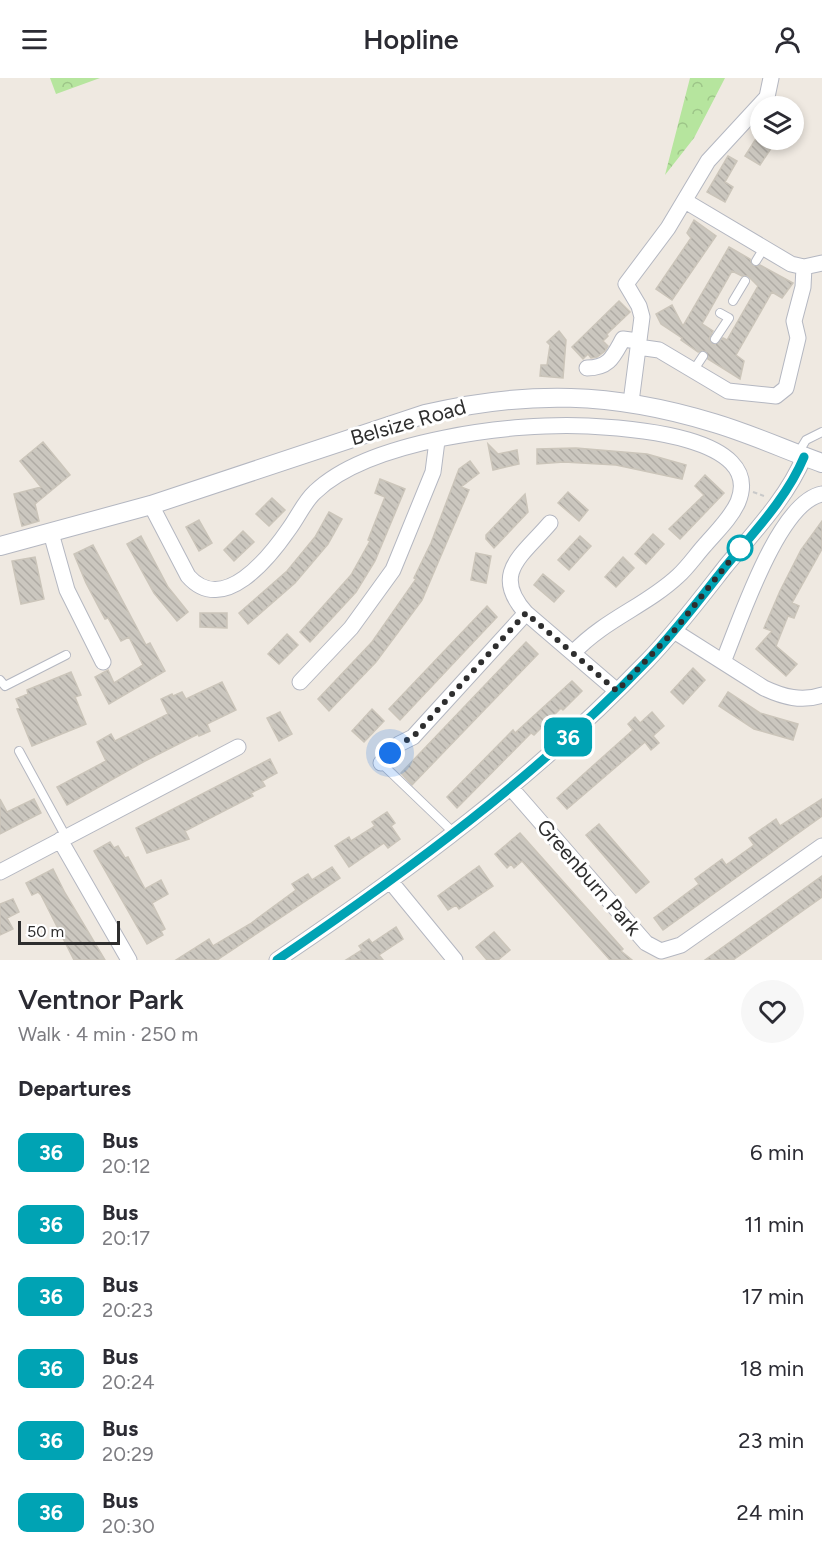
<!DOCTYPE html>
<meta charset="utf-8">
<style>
:root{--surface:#fff;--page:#f7f7f7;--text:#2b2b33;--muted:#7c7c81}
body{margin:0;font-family:Figtree,sans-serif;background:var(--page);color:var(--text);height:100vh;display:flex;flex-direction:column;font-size:22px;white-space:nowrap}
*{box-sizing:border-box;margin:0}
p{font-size:20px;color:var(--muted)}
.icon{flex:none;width:33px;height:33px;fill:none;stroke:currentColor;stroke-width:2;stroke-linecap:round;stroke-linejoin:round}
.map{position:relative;height:882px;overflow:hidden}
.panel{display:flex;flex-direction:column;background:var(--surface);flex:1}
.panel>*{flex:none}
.badge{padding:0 12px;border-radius:9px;font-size:21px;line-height:39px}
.tools{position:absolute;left:750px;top:18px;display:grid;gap:12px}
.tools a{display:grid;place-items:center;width:54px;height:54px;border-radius:50%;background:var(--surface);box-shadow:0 3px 9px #0003;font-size:30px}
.scale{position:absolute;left:18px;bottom:15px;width:102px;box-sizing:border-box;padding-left:6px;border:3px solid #2e2e2e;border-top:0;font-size:16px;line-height:21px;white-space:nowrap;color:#2e2e2e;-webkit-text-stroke:4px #fff;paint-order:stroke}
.you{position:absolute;width:30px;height:30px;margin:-15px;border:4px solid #fff;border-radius:50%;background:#1a73e8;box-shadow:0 0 0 9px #1a73e833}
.map>.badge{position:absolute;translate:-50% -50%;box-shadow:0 0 0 3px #fff}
h2{padding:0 18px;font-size:22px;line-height:54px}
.round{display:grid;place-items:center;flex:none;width:63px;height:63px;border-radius:32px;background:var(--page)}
.overview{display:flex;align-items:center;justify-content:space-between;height:102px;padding:0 18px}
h1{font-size:28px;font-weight:600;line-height:45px}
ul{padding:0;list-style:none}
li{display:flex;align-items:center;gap:18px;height:72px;padding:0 18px}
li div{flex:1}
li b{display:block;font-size:22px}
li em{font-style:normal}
li .badge{min-width:66px;font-weight:700;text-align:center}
header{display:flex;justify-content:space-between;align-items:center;height:78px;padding:0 18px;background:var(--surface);font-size:27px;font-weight:600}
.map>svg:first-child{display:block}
.forest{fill:url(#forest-crowns)}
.building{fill:url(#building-back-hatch);stroke:#cbc5ba;stroke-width:1.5;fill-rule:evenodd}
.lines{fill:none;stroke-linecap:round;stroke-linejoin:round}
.service-casing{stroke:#b4b7c1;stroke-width:10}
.minor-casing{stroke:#b4b7c1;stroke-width:17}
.tertiary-casing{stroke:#b4b7c1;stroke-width:20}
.path{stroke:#c9c9c9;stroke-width:2;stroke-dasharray:4.5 3;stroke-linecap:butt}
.service{stroke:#fff;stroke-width:8}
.minor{stroke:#fff;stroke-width:15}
.tertiary{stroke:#fff;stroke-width:18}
.line-casing{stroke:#fff;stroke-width:14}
.line{stroke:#00a3b4;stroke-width:9}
.walk{stroke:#2e2e2e;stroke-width:6;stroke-dasharray:0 10.8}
.stop-dot{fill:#fff;stroke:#00a3b4;stroke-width:3}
.labels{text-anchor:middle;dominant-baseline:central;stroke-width:6;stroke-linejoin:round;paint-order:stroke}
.street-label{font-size:21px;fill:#2e2e2e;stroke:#fff}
</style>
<header><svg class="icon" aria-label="menu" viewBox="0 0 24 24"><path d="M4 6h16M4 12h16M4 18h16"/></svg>Hopline<svg class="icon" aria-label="person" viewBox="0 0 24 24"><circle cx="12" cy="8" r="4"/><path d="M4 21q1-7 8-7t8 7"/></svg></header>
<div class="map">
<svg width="822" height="882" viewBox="0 0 822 882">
<defs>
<pattern id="forest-crowns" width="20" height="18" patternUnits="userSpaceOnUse" patternTransform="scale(1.5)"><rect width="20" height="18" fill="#b6e59e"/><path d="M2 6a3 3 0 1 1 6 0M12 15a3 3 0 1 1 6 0" fill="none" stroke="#9dc588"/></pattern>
<pattern id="building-back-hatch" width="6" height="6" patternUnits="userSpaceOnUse" patternTransform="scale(1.5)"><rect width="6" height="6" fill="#cbc7bf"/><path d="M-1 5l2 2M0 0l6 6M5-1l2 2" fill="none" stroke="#afaba4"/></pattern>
</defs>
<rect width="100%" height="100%" fill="#efe9e1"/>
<path class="forest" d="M 50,0 L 100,0 L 56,16 Z
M 690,0 L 725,0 L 694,60 L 665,97 Z"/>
<path class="building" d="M 757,59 L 772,69 L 760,87 L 745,78 Z
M 728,78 L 737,83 L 725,104 L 733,109 L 725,124 L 707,114 Z
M 694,142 L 716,158 L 672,222 L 656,211 L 691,160 L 687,155 Z
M 729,169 L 750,181 L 753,188 L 760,187 L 793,205 L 782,220 L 772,214 L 736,277 L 744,283 L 740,301 L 708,281 L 706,273 L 698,274 L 681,262 L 682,260 L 661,246 L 656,236 L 672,227 L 683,248 ZM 732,193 L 742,198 L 748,198 L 758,208 L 727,262 L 723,260 L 714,267 L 709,261 L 713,253 L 702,246 Z
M 619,223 L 630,234 L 607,256 L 608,258 L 603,263 L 608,268 L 605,273 L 597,279 L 591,280 L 588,276 L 583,281 L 572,269 Z
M 559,253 L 566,262 L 563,300 L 540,298 L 541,287 L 547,287 L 550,267 L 547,264 Z
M 43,364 L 70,397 L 35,426 L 39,443 L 22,448 L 14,416 L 41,409 L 20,383 Z
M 488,366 L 498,376 L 517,372 L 519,386 L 493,392 Z
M 576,370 L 647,376 L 686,387 L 682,401 L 616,387 L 564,384 L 537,386 L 537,371 Z
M 470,383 L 479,395 L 461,409 L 469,412 L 422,522 L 376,584 L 329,633 L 318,621 L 372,564 L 416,501 L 414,500 L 431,465 L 459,391 Z
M 705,397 L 724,415 L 680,461 L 669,451 L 704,417 L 695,408 Z
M 380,401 L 405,411 L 375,483 L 356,514 L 310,564 L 300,554 L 351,497 L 370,463 L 368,462 L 385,419 L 375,415 Z
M 568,414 L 588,432 L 579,443 L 558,425 Z
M 525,416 L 528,434 L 494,470 L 486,461 L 486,457 Z
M 272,420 L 285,432 L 269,448 L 256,436 Z
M 329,434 L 342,441 L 328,466 L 295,505 L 248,546 L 239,535 L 287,493 L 315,459 Z
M 199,442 L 212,465 L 199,473 L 186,449 Z
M 822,443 L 822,471 L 792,525 L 799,528 L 794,540 L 788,538 L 776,568 L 797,586 L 786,598 L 756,571 L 772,553 L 764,550 L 780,513 L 801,472 Z
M 243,453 L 254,464 L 234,483 L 224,472 Z
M 653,456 L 664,466 L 646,486 L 635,476 Z
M 141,458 L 168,509 L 188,534 L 177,543 L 154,515 L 127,466 Z
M 580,458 L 591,468 L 569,492 L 558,482 Z
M 93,467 L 146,567 L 150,565 L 165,593 L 109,626 L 95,599 L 108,592 L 114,605 L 143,587 L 129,559 L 121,563 L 108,540 L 105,541 L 86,505 L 74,476 Z
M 476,475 L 491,478 L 486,505 L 471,502 Z
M 35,479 L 44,521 L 21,526 L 12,483 Z
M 623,479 L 634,490 L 616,509 L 605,499 Z
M 543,496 L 564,513 L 554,524 L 534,507 Z
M 487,528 L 497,539 L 400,642 L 389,631 Z
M 200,535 L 227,535 L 227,550 L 200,549 Z
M 287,556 L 298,567 L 279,586 L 268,576 Z
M 526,564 L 538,576 L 412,707 L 401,695 Z
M 693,590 L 705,602 L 683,626 L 671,614 Z
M 71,594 L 81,617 L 75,619 L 86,646 L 32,668 L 17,631 L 20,630 L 16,621 L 28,616 L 27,612 Z
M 572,603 L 582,613 L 563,632 L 561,630 L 534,657 L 531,655 L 457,730 L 447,719 L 513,652 L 515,655 Z
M 222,604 L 236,632 L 207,646 L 210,653 L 199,658 L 198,656 L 145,683 L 67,727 L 57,709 L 106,683 L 97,664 L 111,656 L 115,663 L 168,636 L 161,621 L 172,616 L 173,618 L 182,614 L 186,621 Z
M 728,614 L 760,635 L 798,646 L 793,662 L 754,651 L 719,628 Z
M 372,631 L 384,643 L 364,664 L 352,653 Z
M 280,634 L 292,656 L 279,663 L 267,640 Z
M 652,634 L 664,648 L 653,658 L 659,665 L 651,672 L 645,664 L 567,731 L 557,720 L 633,652 L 628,646 L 635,639 L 640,645 Z
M 270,681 L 277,695 L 262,703 L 265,708 L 251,715 L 253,718 L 185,753 L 189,761 L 147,775 L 136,750 Z
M 0,721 L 7,734 L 34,721 L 41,735 L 0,756 Z
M 822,721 L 822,738 L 663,852 L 654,840 L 699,806 L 695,801 L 722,781 L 726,787 L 754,767 L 749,760 L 776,741 L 780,748 Z
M 387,734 L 395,745 L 391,748 L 400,761 L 388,770 L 384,765 L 349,789 L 335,768 L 349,759 L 351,763 L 375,748 L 372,744 Z
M 599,746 L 649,804 L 636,815 L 586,757 Z
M 520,755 L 623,871 L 621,873 L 632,882 L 610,882 L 522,783 L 514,790 L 511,786 L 507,790 L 495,776 Z
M 110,764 L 114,770 L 118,768 L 125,780 L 128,779 L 145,811 L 161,802 L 168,816 L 152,825 L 165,851 L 161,853 L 163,857 L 147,866 L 94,773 Z
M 479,788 L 493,808 L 459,831 L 456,827 L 448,832 L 438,818 Z
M 332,789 L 340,800 L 217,882 L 176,882 L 209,861 L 213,868 L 250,846 L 296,812 L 292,806 L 308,796 L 312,802 Z
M 53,791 L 65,815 L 105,882 L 74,882 L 41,817 L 38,814 L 32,817 L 26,805 Z
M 822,798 L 822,819 L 733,882 L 705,882 Z
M 13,821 L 19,834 L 7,840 L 13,851 L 0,857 L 0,826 Z
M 396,849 L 403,861 L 379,877 L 383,882 L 346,882 L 362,872 L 359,868 L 369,861 L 372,865 Z
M 494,854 L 510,872 L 498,882 L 487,882 L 476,869 Z"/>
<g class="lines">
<defs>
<path id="service" d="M 756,183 L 764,170
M 733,223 L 745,203
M 715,261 L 729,240 L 720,235
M 693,293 L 703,278
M 798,375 L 806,362 L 822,354
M 0,602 L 5,608 L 66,577
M 19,673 L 66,759
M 381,685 L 454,755"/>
<path id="minor" d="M 685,123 L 791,186 L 804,189 L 822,185
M 638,269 L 659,272 L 728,313 L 776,318 L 786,310 L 798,260 L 794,243 L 803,209 L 804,189
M 587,290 C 609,290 613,279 623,261 L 638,263
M 631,324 L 642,239 L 639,228 L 626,206 L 668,150 L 708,83 L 767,19 L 771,0
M 151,427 L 188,498 C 223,538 269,480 289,451 C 298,439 304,424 315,414 C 369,362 515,344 588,348 C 627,350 765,358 738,424 C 731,440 717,453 705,467 C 696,477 688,489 678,498 C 646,528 605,541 573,575
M 550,445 C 523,477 490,495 526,535 L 617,613
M 51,455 L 67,512 L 103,584
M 674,553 L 764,610 C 783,619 802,624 822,617
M 723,584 C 739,546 778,424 822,416
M 300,604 L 351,550 L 393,492 L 433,394 L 437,363
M 381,685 L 399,666 L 413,659 L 526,535
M 511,710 L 646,865 L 661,873 L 681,867 L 822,768
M 60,762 L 129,882
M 0,794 L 238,669
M 391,804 L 455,882
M 277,882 C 410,792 535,699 647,583 C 675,554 700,521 725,489 C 753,455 787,420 804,379"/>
<path id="tertiary" d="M 0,468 L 151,427 L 425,336 C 529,312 613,314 714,345 C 751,356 786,372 822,385"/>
</defs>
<use href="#service" class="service-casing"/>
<use href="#minor" class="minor-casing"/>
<use href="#tertiary" class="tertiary-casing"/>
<path class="path" d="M 753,414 L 764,418"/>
<use href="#service" class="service"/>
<use href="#minor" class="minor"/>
<use href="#tertiary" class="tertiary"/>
</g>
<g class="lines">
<defs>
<path id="line" d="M 277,882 C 409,792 536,699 647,583 C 675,554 700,521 725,489 C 753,455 787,420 804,379"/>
</defs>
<use href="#line" class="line-casing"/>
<use href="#line" class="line"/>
<path class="walk" d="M 390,675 L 399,666 L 413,659 L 526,535 L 617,613 L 674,553 L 740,470"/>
</g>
<circle class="stop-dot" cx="740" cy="470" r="12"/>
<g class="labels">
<g class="street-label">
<text transform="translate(408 344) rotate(-16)">Belsize Road</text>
<text transform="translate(589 799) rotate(49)">Greenburn Park</text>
</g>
</g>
</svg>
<div class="tools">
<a><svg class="icon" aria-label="layers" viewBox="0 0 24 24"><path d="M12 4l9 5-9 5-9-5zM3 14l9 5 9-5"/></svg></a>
</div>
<div class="scale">50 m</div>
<div class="you" style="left:390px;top:675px"></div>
<b class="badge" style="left:568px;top:659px;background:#00a3b4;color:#fff">36</b>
</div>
<section class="panel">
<div class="overview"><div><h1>Ventnor Park</h1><p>Walk · 4 min · 250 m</p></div><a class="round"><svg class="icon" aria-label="heart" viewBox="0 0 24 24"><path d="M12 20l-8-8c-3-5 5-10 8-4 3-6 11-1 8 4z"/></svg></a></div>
<h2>Departures</h2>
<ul>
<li><span class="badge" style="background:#00a3b4;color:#fff">36</span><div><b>Bus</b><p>20:12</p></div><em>6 min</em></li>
<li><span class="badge" style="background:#00a3b4;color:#fff">36</span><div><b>Bus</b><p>20:17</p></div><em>11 min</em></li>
<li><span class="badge" style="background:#00a3b4;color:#fff">36</span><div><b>Bus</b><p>20:23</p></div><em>17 min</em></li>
<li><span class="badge" style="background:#00a3b4;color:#fff">36</span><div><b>Bus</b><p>20:24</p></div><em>18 min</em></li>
<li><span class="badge" style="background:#00a3b4;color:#fff">36</span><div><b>Bus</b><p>20:29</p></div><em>23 min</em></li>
<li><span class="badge" style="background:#00a3b4;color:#fff">36</span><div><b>Bus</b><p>20:30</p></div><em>24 min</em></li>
</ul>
</section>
